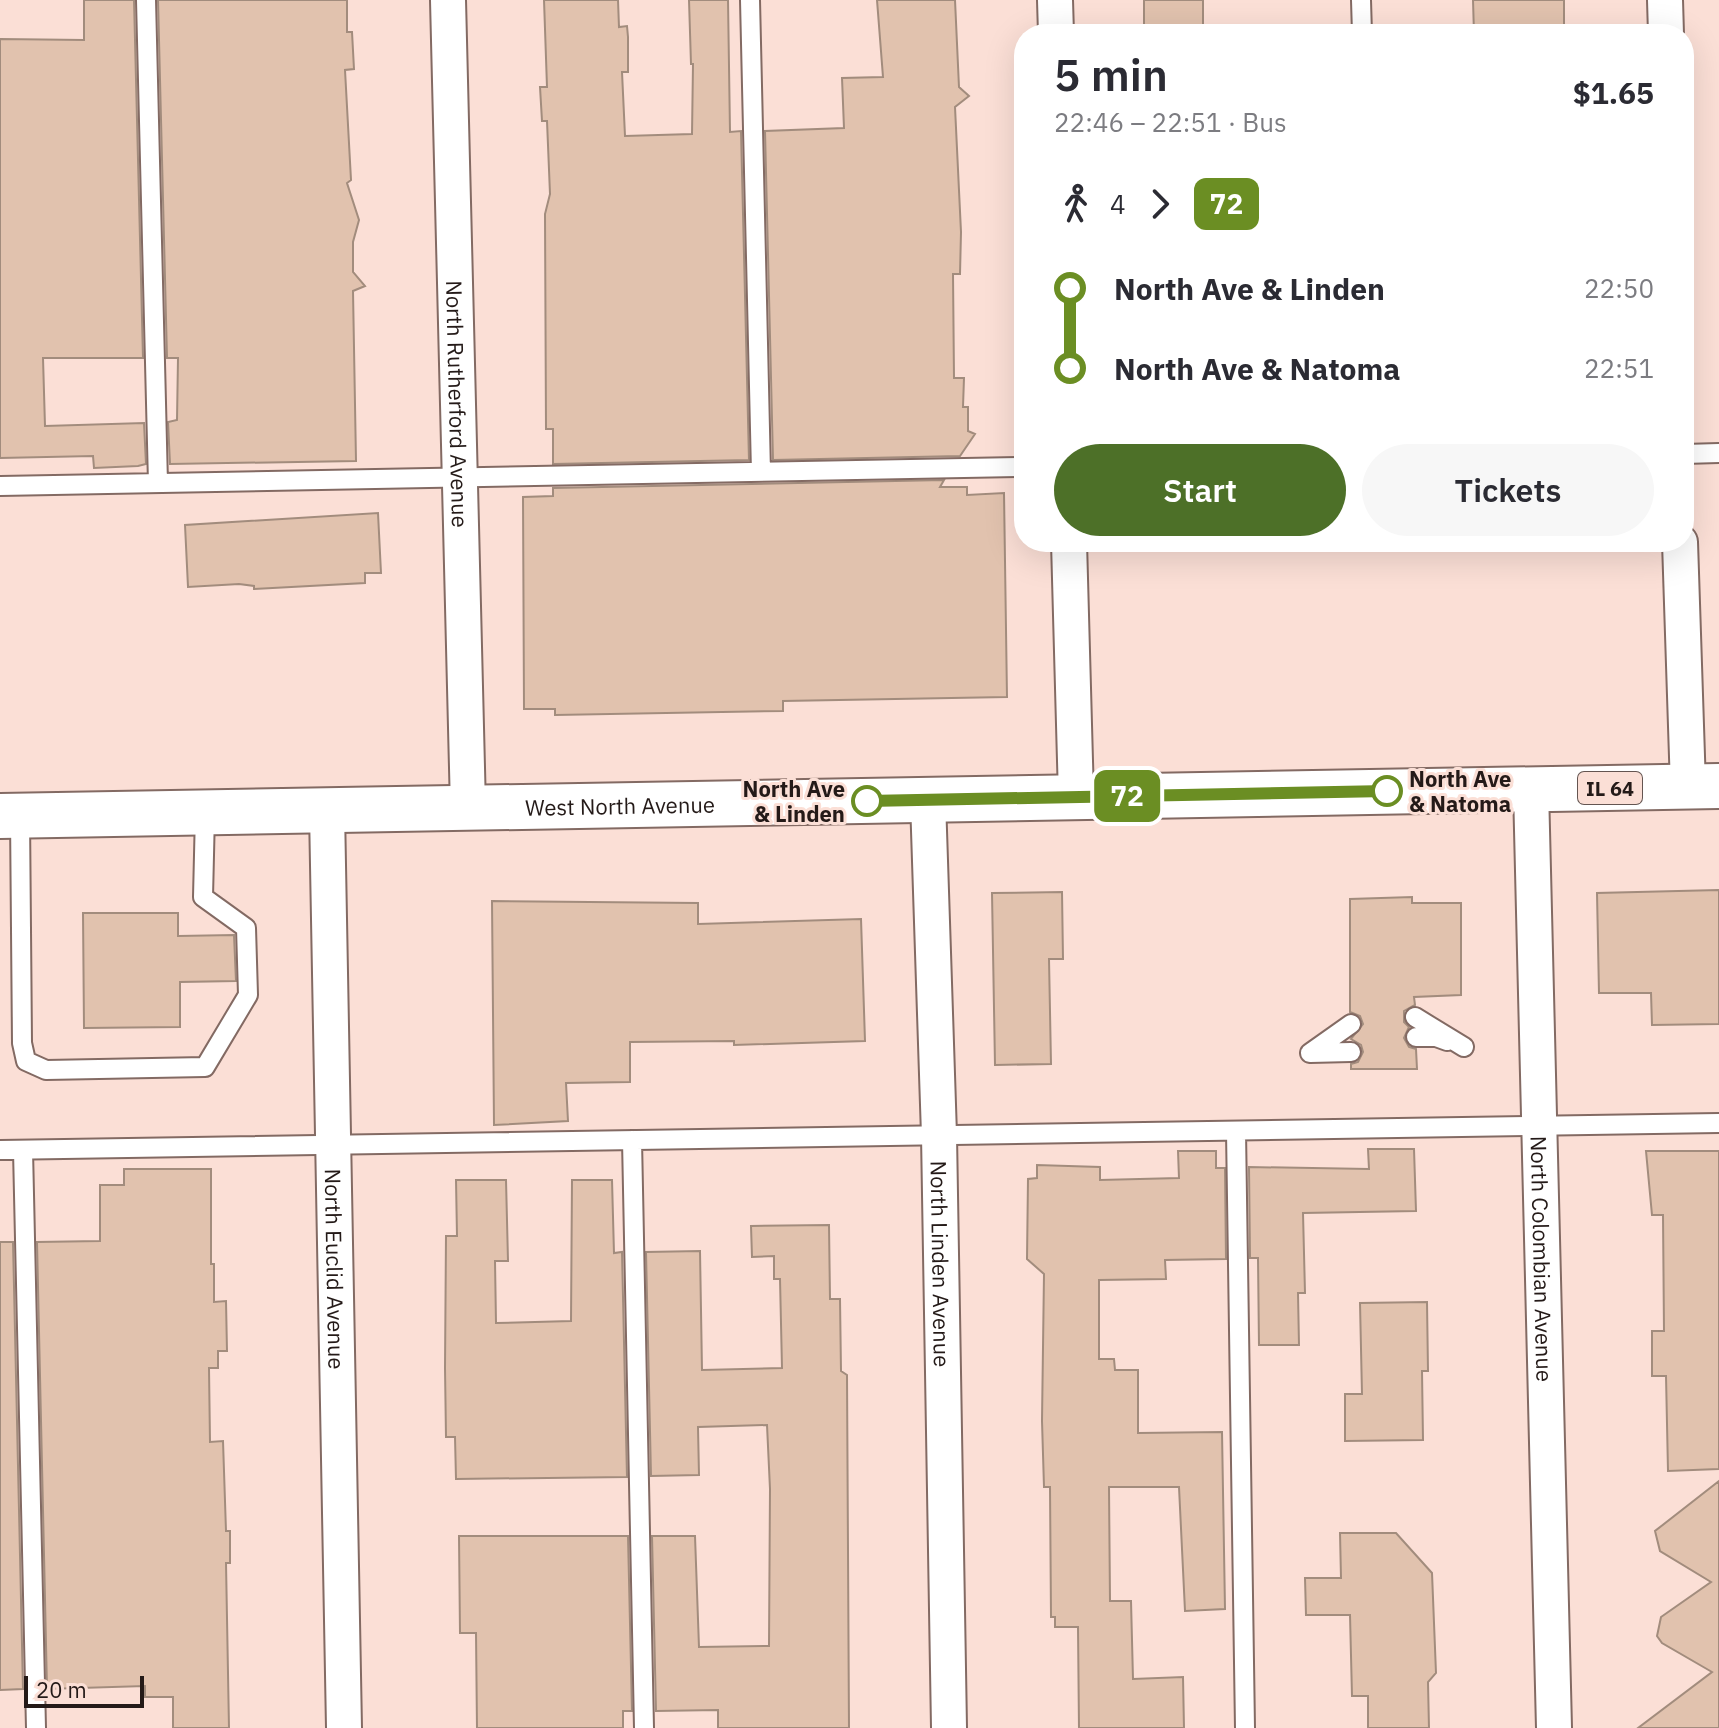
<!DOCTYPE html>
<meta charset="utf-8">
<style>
:root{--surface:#fff;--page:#f7f7f7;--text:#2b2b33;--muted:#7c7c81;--accent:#4d7028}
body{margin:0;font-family:"IBM Plex Sans",sans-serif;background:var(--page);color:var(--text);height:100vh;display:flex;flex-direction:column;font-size:30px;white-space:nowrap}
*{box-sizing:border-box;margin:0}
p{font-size:26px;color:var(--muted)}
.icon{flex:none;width:44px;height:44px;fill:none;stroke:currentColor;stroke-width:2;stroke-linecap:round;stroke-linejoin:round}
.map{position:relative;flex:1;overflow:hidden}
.side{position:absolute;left:1014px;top:24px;width:680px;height:528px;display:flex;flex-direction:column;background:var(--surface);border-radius:32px;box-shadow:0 8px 32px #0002}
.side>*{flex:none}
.badge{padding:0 16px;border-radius:12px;font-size:28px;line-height:52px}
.scale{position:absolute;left:24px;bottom:20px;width:120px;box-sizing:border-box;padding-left:8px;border:4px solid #241a18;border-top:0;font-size:22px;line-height:28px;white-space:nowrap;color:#241a18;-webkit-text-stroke:6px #fbdfd6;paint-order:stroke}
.map>.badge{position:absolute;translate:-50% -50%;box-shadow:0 0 0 4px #fff}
.legs{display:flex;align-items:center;gap:12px;height:88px;padding:0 40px;font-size:26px}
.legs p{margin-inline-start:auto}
.head{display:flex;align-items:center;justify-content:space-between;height:136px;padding:0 40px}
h1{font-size:44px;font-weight:600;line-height:60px}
.button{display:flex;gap:16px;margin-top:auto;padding:16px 40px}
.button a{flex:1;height:92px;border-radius:48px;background:var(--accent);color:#fff;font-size:32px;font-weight:600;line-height:92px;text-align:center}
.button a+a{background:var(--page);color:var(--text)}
ul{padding:0 40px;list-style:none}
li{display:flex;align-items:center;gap:28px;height:80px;font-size:30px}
li i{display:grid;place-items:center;width:12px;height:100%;margin:0 10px;background:currentColor}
li i::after{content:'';width:20px;height:20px;margin:-10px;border:6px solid;border-radius:50%;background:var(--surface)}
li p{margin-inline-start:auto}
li:first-child i{background:linear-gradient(#0000 50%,currentColor 0)}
li:last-child i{background:linear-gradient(currentColor 50%,#0000 0)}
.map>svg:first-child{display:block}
.building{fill:#e1c2ae;stroke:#a28c7d;stroke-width:2}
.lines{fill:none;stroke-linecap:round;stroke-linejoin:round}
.lane-casing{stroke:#836a63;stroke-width:22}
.street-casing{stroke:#836a63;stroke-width:38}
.primary-casing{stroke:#836a63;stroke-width:48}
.lane{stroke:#fff;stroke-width:18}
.street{stroke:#fff;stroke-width:34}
.primary{stroke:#fff;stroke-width:44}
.line-1-casing{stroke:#fff;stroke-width:18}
.line-1{stroke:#6b8e23;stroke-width:12}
.stop-1-dot{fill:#fff;stroke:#6b8e23;stroke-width:4}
.labels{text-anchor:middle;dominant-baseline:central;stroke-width:6;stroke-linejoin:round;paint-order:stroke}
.shield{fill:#fbdfd6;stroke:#645551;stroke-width:2}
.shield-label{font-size:20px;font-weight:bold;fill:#241a18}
.street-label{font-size:22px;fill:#241a18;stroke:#fbdfd6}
.stop-label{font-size:22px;font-weight:bold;fill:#241a18;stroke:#fbdfd6;text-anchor:start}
</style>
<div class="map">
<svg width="1719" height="1728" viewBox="0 0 1719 1728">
<rect width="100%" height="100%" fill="#fbdfd6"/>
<path class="building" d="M 84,0 L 134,0 L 143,358 L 43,358 L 45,426 L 144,423 L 146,464 L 138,466 L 94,468 L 93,456 L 0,458 L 0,39 L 84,40 Z
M 158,0 L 347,0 L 347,32 L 352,32 L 354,69 L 345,70 L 351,180 L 347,183 L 359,220 L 353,242 L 353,272 L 365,286 L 353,291 L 356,461 L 170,464 L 168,422 L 177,420 L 178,358 L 167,358 Z
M 544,0 L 618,0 L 619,27 L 627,26 L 628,37 L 628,72 L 622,72 L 625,136 L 692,134 L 693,64 L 691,64 L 689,0 L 728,0 L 730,132 L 741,131 L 749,460 L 553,464 L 553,429 L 546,429 L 545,214 L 550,194 L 547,121 L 542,121 L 540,87 L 547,87 Z
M 877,0 L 955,0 L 959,87 L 969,96 L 955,107 L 961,232 L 960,274 L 953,274 L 954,378 L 964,378 L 963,407 L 968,407 L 968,431 L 975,434 L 960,456 L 773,460 L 765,131 L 844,128 L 842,78 L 883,77 Z
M 1144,0 L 1203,0 L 1203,34 L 1144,34 Z
M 1473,0 L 1564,0 L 1564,34 L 1474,34 Z
M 944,480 L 940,487 L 967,487 L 967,495 L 1004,493 L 1007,697 L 783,701 L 783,711 L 555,715 L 555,709 L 524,709 L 523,497 L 553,496 L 553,488 Z
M 378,513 L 381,573 L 365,573 L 365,583 L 254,589 L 254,586 L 239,584 L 188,587 L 185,525 Z
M 1719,890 L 1719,1024 L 1652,1025 L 1651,993 L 1599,993 L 1597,893 Z
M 1062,892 L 1063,959 L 1049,959 L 1051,1064 L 995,1065 L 992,893 Z
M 1412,897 L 1412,903 L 1461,903 L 1461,995 L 1414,997 L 1415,1005 L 1404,1011 L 1404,1022 L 1409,1027 L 1404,1038 L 1409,1047 L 1416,1049 L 1417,1069 L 1351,1069 L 1351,1064 L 1358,1062 L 1363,1052 L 1361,1045 L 1351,1039 L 1363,1024 L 1360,1016 L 1350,1012 L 1350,899 Z
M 492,901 L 698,903 L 698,924 L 861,919 L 865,1041 L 734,1045 L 734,1041 L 630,1042 L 630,1082 L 566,1083 L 568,1121 L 494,1125 Z
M 83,913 L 178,913 L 178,936 L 234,935 L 236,981 L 180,982 L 180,1027 L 84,1028 Z
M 1368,1149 L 1414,1149 L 1416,1211 L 1303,1213 L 1305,1293 L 1298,1293 L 1299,1345 L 1259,1345 L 1258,1258 L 1250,1258 L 1249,1167 L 1369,1169 Z
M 1178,1151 L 1216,1151 L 1216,1168 L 1225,1168 L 1226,1259 L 1165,1260 L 1166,1279 L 1099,1280 L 1099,1359 L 1114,1359 L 1115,1370 L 1138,1370 L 1138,1433 L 1222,1432 L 1225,1609 L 1185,1611 L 1179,1487 L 1109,1487 L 1110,1601 L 1131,1601 L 1133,1679 L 1183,1677 L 1184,1728 L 1079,1728 L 1078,1627 L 1055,1627 L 1055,1617 L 1051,1617 L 1050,1487 L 1044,1487 L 1042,1421 L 1044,1274 L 1027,1259 L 1028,1179 L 1037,1178 L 1037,1165 L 1100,1167 L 1100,1180 L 1179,1178 Z
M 1646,1151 L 1719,1151 L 1719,1469 L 1668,1471 L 1666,1376 L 1652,1376 L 1652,1331 L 1664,1331 L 1663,1215 L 1652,1215 Z
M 124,1169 L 211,1169 L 211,1264 L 214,1264 L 214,1302 L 226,1301 L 227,1351 L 218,1351 L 218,1368 L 209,1368 L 210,1442 L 223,1441 L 226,1531 L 230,1531 L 230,1563 L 226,1563 L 229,1728 L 173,1728 L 173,1697 L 145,1697 L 145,1686 L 47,1689 L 37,1242 L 100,1241 L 100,1185 L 124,1185 Z
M 456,1180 L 506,1180 L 508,1261 L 495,1261 L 496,1323 L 571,1321 L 572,1180 L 612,1180 L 614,1253 L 622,1252 L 627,1477 L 456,1479 L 455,1437 L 446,1437 L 445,1368 L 446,1236 L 457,1236 Z
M 829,1225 L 830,1299 L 840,1299 L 841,1371 L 847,1375 L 849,1728 L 718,1728 L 718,1710 L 656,1711 L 652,1536 L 695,1536 L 699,1647 L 769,1646 L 770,1489 L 767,1425 L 698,1427 L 699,1475 L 651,1476 L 646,1252 L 700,1251 L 702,1370 L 782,1368 L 780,1279 L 774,1279 L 774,1256 L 752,1257 L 751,1226 Z
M 0,1242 L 13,1242 L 23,1689 L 0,1690 Z
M 1427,1302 L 1428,1371 L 1422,1371 L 1423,1440 L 1345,1441 L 1345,1394 L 1362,1394 L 1360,1303 Z
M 1719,1481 L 1719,1728 L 1638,1728 L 1712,1672 L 1662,1643 L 1657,1636 L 1661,1617 L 1711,1582 L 1660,1551 L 1655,1531 Z
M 1340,1533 L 1396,1533 L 1432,1573 L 1436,1673 L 1428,1682 L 1429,1728 L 1368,1728 L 1368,1696 L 1352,1696 L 1350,1615 L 1306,1615 L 1305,1578 L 1341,1578 Z
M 459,1536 L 628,1536 L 632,1711 L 623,1711 L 623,1728 L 477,1728 L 476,1633 L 460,1633 Z"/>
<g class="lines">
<defs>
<path id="lane" d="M 146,0 L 158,483
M 750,0 L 761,472
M 1361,0 L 1362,34
M 1684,454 L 1719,453
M 0,486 L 1024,467
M 20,816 L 22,1043 L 26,1061 L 46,1070 L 205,1067 L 248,995 L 246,928 L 203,897 L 205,813
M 1415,1017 L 1464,1047
M 1416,1037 L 1436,1037 L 1447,1041
M 1310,1053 L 1351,1024
M 1310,1053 L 1351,1052
M 1236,1131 L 1245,1728
M 632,1140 L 644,1728
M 0,1150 L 1719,1123
M 23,1150 L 36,1728"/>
<g id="street">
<path id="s1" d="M 448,0 L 468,808"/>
<path d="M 1055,0 L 1056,34"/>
<path d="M 1665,0 L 1666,34"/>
<path d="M 1069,542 L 1076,797"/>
<path d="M 1680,542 L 1688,787"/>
<path id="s2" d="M 1531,789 L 1554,1728"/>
<path id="s3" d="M 928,800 L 939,1135 L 949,1728"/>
<path id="s4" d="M 327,811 L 344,1728"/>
</g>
<g id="primary">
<path id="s5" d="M 0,816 L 1719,786"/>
</g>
</defs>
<use href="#lane" class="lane-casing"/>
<use href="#street" class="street-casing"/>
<use href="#primary" class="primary-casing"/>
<use href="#lane" class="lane"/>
<use href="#street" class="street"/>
<use href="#primary" class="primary"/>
</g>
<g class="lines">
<defs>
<path id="line-1" d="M 867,801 L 1387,791"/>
</defs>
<use href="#line-1" class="line-1-casing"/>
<use href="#line-1" class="line-1"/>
</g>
<g class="stop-1-dot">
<circle cx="1387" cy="791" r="14"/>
<circle cx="867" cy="801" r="14"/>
</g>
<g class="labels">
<rect class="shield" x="1578" y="772" width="64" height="32" rx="6"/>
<g class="shield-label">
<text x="1610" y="788">IL 64</text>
</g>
<g class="street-label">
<text stroke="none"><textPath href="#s1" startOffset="404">North Rutherford Avenue</textPath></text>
<text stroke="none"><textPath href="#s5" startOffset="620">West North Avenue</textPath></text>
<text stroke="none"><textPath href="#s2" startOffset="470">North Colombian Avenue</textPath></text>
<text stroke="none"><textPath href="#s3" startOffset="464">North Linden Avenue</textPath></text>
<text stroke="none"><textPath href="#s4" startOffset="458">North Euclid Avenue</textPath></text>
</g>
<g class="stop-label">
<text x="1409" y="778">North Ave<tspan x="1409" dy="25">&amp; Natoma</tspan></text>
<text x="845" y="788" text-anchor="end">North Ave<tspan x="845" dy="25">&amp; Linden</tspan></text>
</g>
</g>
</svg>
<div class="scale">20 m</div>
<b class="badge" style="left:1127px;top:796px;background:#6b8e23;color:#fff">72</b>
<section class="side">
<div class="head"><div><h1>5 min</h1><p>22:46 – 22:51 · Bus</p></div><b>$1.65</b></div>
<div class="legs"><svg class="icon" aria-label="walk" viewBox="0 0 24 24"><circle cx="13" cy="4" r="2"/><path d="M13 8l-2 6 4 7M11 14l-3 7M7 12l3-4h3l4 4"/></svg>4<svg class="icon" aria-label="forward" viewBox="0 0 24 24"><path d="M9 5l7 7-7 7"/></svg><b class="badge" style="background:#6b8e23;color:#fff">72</b></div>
<ul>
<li><i style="color:#6b8e23"></i><b>North Ave &amp; Linden</b><p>22:50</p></li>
<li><i style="color:#6b8e23"></i><b>North Ave &amp; Natoma</b><p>22:51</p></li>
</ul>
<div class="button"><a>Start</a><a>Tickets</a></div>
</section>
</div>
